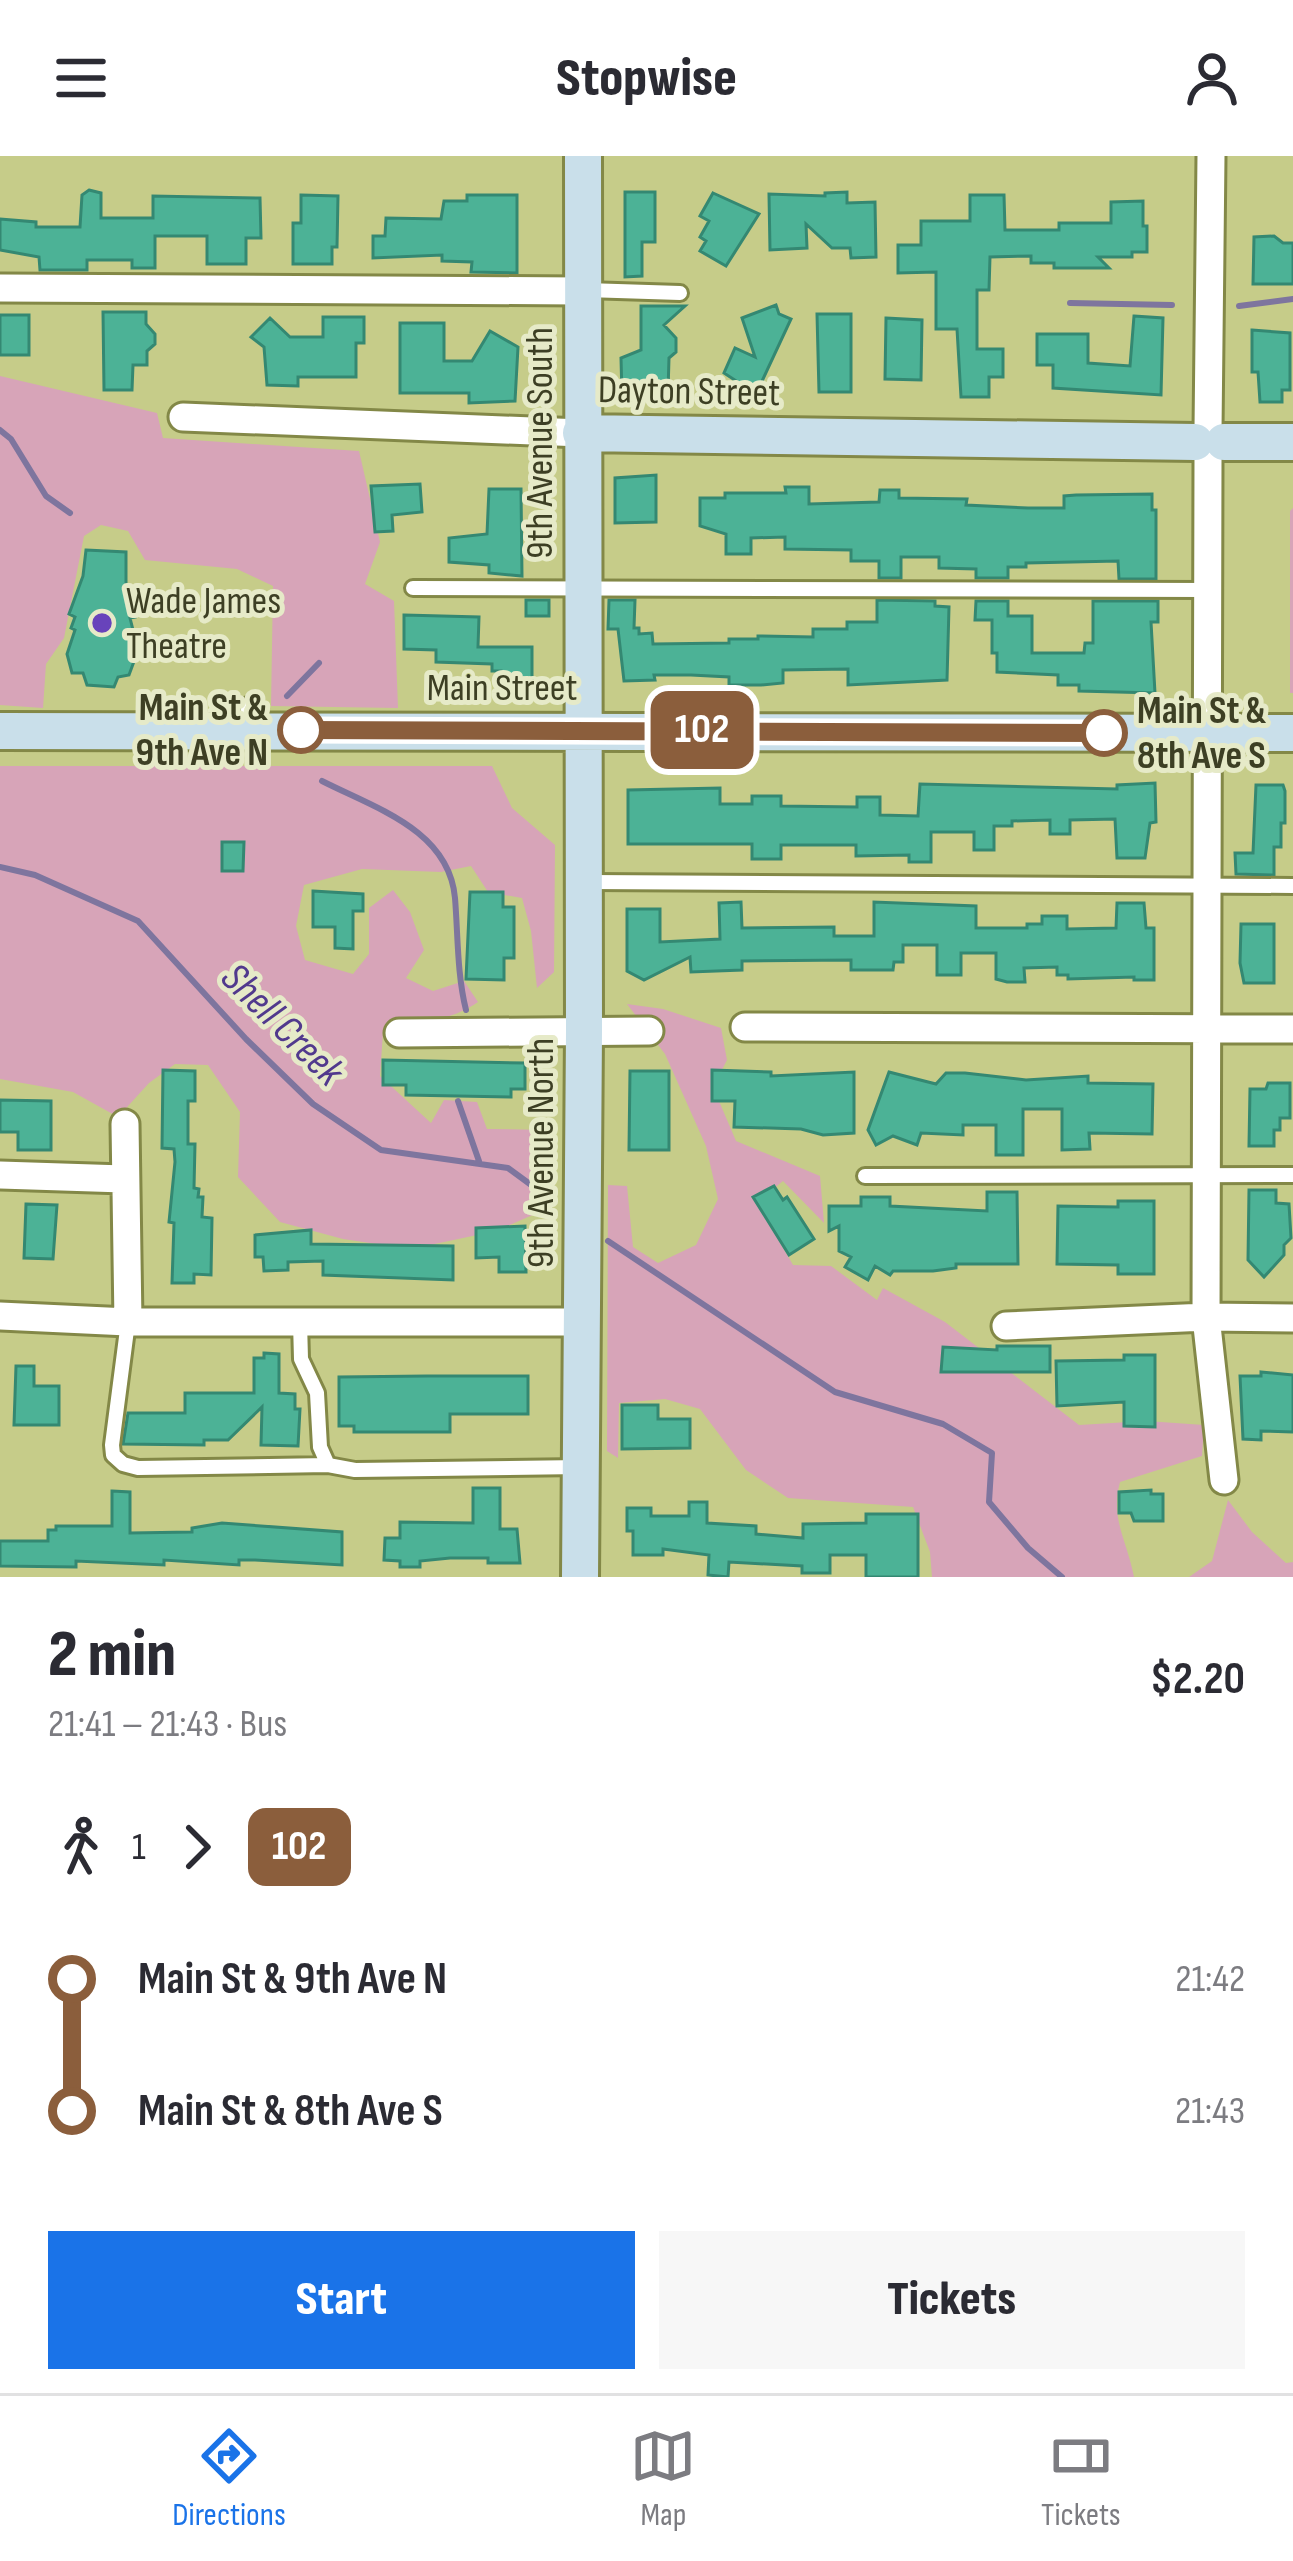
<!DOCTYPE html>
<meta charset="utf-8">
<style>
:root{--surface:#fff;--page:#f7f7f7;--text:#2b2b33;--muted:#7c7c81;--line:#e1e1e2;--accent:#1a73e8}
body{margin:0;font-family:"Sofia Sans Condensed",sans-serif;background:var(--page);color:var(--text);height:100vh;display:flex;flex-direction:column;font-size:45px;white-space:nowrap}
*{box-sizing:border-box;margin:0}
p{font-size:39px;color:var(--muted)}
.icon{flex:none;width:66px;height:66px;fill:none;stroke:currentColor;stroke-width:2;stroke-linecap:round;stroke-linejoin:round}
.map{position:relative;height:1421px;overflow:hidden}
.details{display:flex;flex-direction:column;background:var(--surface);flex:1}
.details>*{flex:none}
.badge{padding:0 24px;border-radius:18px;font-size:42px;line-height:78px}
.map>.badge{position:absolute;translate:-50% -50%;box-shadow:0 0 0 6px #fff}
.legs{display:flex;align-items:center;gap:18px;height:132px;padding:0 48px;font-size:39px}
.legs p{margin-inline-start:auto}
.overview{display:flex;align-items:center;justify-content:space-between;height:204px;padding:0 48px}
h1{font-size:66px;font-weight:800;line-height:90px}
.button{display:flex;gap:24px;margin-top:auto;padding:24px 48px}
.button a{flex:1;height:138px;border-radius:0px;background:var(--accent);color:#fff;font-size:48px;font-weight:800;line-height:138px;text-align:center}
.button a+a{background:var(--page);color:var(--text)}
ul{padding:0 48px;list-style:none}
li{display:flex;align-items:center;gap:42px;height:132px;font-size:45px}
li i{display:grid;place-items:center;width:18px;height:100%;margin:0 15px;background:currentColor}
li i::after{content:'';width:30px;height:30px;margin:-15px;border:9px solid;border-radius:50%;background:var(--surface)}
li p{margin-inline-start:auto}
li:first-child i{background:linear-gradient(#0000 50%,currentColor 0)}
li:last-child i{background:linear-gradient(currentColor 50%,#0000 0)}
header{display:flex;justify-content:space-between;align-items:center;height:156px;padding:0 48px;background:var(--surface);font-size:54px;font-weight:800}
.tab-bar{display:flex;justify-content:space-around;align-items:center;height:168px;border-top:3px solid var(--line);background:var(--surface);font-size:33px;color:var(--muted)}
.tab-bar a{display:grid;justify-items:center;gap:6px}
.tab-bar .on{color:var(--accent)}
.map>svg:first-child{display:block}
.green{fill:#d7a4b8}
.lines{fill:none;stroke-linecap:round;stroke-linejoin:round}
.stream{stroke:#7e759e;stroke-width:6}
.building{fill:#4cb296;stroke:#348872;stroke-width:3}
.lane-casing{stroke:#838847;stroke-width:20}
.street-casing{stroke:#838847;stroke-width:33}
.secondary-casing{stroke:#838847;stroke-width:42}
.lane{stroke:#fff;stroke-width:14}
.street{stroke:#fff;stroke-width:27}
.secondary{stroke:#c9dfea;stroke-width:36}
.line-1-casing{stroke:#fff;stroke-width:27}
.line-1{stroke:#8b5e3c;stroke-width:18}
.poi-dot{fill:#6843bb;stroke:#e6eac8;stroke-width:4.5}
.stop-1-dot{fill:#fff;stroke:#8b5e3c;stroke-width:6}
.labels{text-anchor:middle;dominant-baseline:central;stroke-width:10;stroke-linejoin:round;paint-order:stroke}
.street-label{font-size:39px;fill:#3d3f24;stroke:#e6eac8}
.poi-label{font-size:39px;fill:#3d3f24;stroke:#e6eac8;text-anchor:start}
.stop-label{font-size:39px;font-weight:bold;fill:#3d3f24;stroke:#e6eac8;text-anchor:end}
.water-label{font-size:42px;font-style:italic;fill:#51398d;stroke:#e6eac8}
</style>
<header><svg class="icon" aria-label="menu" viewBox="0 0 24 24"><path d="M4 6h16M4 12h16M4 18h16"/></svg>Stopwise<svg class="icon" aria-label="person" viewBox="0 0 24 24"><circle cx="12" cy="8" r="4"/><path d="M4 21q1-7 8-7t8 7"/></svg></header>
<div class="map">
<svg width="1293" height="1421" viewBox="0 0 1293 1421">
<rect width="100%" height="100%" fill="#c6cc89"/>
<path class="green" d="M 0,220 L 157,257 L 163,282 L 359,295 L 380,386 L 365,428 L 394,445 L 398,552 L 271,550 L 273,430 L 237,413 L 145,404 L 128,375 L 101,369 L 84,380 L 64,482 L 46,508 L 43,552 L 0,549 Z
M 1293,352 L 1293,537 L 1290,537 L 1290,355 Z
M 0,610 L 492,610 L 512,652 L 555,689 L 554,816 L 537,832 L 531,775 L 522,742 L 488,736 L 471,710 L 441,716 L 362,713 L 304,729 L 296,770 L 305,804 L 353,818 L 369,798 L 369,752 L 393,734 L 410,756 L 424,794 L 406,822 L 433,835 L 464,825 L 478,846 C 450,866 416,866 383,876 L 380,920 L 431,967 L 444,944 L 477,946 L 487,973 L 549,974 L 544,1054 L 496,1075 L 411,1093 L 343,1083 L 280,1066 L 238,1021 L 240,956 L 208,909 L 175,908 L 149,927 L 118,961 L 73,936 L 0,923 Z
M 627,848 L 663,853 L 721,872 L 727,904 L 713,931 L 736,985 L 820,1020 L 824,1067 L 783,1025 L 757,1046 L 793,1109 L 831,1110 L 877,1144 L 883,1132 L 945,1166 L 1079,1269 L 1146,1265 L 1204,1269 L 1202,1300 L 1120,1326 C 1110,1363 1127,1384 1134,1421 L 932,1421 L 930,1396 L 913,1351 L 788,1342 L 746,1314 L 700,1253 L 665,1243 L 619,1247 L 618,1302 L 607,1295 L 608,1029 L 627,1030 L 633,1091 L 658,1107 L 696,1089 L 718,1043 L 706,990 L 665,898 Z
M 1228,1344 L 1252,1376 L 1286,1407 L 1293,1406 L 1293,1421 L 1189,1421 L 1212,1405 Z"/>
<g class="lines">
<path class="stream" d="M 1070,147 L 1172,149
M 1239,150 L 1293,143
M 0,274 L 11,283 L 46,340 L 70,357
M 287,540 L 319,507
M 322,625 C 375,652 449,674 455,742 C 458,779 457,818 466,854
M 0,711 L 35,719 L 138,765 L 246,883 L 313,948 L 381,994 L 508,1012 L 538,1034
M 458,945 L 480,1008
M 608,1085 L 835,1236 L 943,1268 L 992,1297 L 989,1346 L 1028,1392 L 1062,1421"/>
</g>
<path class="building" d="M 89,34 L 101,37 L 101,62 L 153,62 L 153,40 L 260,42 L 261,82 L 246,82 L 246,108 L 207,108 L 207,80 L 155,80 L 155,112 L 132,112 L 132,104 L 87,104 L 87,114 L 40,114 L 39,101 L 0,94 L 0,63 L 36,66 L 36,71 L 80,71 L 82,39 Z
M 625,36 L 655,36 L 655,86 L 642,86 L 642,120 L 625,121 Z
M 847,36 L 847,47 L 875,46 L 876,101 L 851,102 L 850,92 L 832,92 L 806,68 L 807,92 L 770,94 L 769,38 L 825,40 L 825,37 Z
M 713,37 L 759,58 L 726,110 L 700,95 L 706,85 L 700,81 L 709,65 L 700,60 Z
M 301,39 L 338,40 L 337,91 L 332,91 L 332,108 L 293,108 L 293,67 L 301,67 Z
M 467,39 L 517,39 L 517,117 L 471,116 L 472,106 L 442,105 L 442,99 L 373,102 L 373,80 L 385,80 L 386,62 L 441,63 L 444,45 L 467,45 Z
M 970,39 L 1004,39 L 1005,74 L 1059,74 L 1059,67 L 1111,67 L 1111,46 L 1143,45 L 1143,70 L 1147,70 L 1147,96 L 1132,96 L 1132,101 L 1098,101 L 1109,112 L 1054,112 L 1054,107 L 1031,107 L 1031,100 L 990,101 L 989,134 L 977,134 L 977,193 L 1003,193 L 1003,221 L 989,221 L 989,241 L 961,241 L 957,173 L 936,173 L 936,116 L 898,117 L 898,89 L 921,89 L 921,65 L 970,65 Z
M 1274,80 L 1283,87 L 1293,87 L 1293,128 L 1253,128 L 1254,81 Z
M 776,149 L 779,158 L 791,163 L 756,238 L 724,217 L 735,192 L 755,201 L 742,162 Z
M 641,150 L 685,150 L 664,169 L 676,182 L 676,196 L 669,202 L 668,236 L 663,241 L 622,241 L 621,202 L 641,194 Z
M 103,156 L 146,156 L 146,168 L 155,178 L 155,188 L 147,195 L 147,209 L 133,209 L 132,234 L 104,234 Z
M 817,158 L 851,158 L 851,236 L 819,236 Z
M 0,159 L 29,159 L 29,199 L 0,199 Z
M 1134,160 L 1163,162 L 1161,239 L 1053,232 L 1053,209 L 1037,209 L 1037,178 L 1088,178 L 1088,207 L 1130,210 Z
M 323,161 L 364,161 L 364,187 L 356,187 L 356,221 L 298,221 L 298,230 L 267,229 L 264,191 L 251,181 L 270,162 L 290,181 L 323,181 Z
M 886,162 L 922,164 L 921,224 L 885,223 Z
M 400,167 L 444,167 L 444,205 L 472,205 L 490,175 L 518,191 L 515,245 L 469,247 L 469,237 L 400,237 Z
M 1252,174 L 1290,177 L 1290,234 L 1282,234 L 1282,246 L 1260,246 L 1258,216 L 1252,216 Z
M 656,319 L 656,366 L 615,367 L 615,322 Z
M 420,328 L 422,356 L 392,359 L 393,375 L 375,376 L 371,330 Z
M 785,331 L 809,331 L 809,348 L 879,346 L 880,334 L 899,334 L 899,342 L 967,343 L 966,349 L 1028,352 L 1064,352 L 1064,340 L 1076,339 L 1152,338 L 1152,354 L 1156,354 L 1156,423 L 1119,423 L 1118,405 L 1026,407 L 1026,411 L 1008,411 L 1008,422 L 976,422 L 976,413 L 939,412 L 939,401 L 901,401 L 901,422 L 879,422 L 879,405 L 851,405 L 851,394 L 785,393 L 785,381 L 751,382 L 751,398 L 726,398 L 726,378 L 700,370 L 700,342 L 725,342 L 725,337 L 786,337 Z
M 489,333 L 521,333 L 522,420 L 489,417 L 489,409 L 449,406 L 449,382 L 487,378 Z
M 86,394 L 126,396 L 126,431 L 135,461 L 130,462 L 133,474 L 129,475 L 136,500 L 129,519 L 118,521 L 114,531 L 87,529 L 83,517 L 72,517 L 67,498 L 75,474 L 71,472 L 75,461 L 69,458 L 83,420 Z
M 526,444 L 549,444 L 549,460 L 526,460 Z
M 609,444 L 635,444 L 634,472 L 639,472 L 639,478 L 652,477 L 653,488 L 729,487 L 729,483 L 758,483 L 758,480 L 813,481 L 813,473 L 847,473 L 847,466 L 877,466 L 877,444 L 935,445 L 935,450 L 949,451 L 947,524 L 848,529 L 848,513 L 783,514 L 783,527 L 761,529 L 729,529 L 729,521 L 691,519 L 654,519 L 655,524 L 624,525 L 618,473 L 608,473 Z
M 976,445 L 1008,445 L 1008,460 L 1032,460 L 1032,497 L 1084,497 L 1085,487 L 1093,487 L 1093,445 L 1158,445 L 1158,466 L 1151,466 L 1155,537 L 1079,535 L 1079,529 L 1058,529 L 1058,519 L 997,516 L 997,497 L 992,497 L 992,464 L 975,464 Z
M 404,459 L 479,461 L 478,491 L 532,491 L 532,524 L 501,520 L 501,515 L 492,515 L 492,508 L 436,506 L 436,494 L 404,493 Z
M 1155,627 L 1156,666 L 1150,667 L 1145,702 L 1117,702 L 1115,663 L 1070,664 L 1070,678 L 1050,678 L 1050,664 L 1012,665 L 1012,670 L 994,670 L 994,694 L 974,694 L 974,676 L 931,676 L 931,706 L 909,706 L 909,699 L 856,700 L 856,689 L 781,689 L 781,703 L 752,703 L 752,688 L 628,688 L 628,634 L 720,632 L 720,648 L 752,648 L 752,640 L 781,640 L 781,650 L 857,651 L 857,641 L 880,641 L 880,659 L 918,660 L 920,628 L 1117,633 L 1117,629 Z
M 1256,629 L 1283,629 L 1285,635 L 1285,667 L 1281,667 L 1281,691 L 1274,691 L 1274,719 L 1236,718 L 1235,697 L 1253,697 Z
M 222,686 L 244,686 L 243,715 L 222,715 Z
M 313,735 L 363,738 L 363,755 L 353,755 L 353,793 L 335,792 L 335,771 L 313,771 Z
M 470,736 L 503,736 L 503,751 L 514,751 L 514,802 L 504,802 L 504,824 L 466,823 Z
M 741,746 L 742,772 L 834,771 L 834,780 L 874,780 L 874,746 L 976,750 L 976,772 L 1027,772 L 1027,768 L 1042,768 L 1042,760 L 1067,760 L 1067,773 L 1116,772 L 1117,747 L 1144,747 L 1146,772 L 1154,772 L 1154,824 L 1134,824 L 1134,821 L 1068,823 L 1068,819 L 1057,819 L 1057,811 L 1024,812 L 1025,826 L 1007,826 L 996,823 L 996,797 L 961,797 L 961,819 L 937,819 L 937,789 L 903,789 L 903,806 L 894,806 L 893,814 L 851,814 L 851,804 L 742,805 L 742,814 L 691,816 L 690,801 L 644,824 L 627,815 L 627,753 L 660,753 L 660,786 L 720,783 L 719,747 Z
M 1241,768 L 1274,768 L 1274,827 L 1244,827 L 1240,807 Z
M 383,904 L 525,907 L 525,933 L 511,933 L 511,941 L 406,939 L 406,929 L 383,929 Z
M 163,914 L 195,915 L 195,945 L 188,945 L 188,988 L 195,988 L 194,1032 L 199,1033 L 198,1041 L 203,1041 L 202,1061 L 212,1062 L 211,1119 L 194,1118 L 194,1127 L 172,1127 L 174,1067 L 169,1066 L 175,1006 L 174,993 L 162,992 Z
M 712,914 L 771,916 L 771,920 L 854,916 L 854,977 L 823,979 L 801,973 L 734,971 L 735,945 L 712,945 Z
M 630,915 L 669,915 L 669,994 L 629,994 Z
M 889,916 L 936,928 L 946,917 L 965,917 L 1026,924 L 1088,920 L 1088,927 L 1153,928 L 1152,978 L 1089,977 L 1090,993 L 1062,994 L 1062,953 L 1023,953 L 1023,999 L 996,999 L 996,969 L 963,969 L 963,979 L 921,977 L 917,989 L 893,980 L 876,989 L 868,974 Z
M 1268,927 L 1290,927 L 1290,962 L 1280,962 L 1280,974 L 1274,974 L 1274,990 L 1249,990 L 1250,933 L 1266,933 Z
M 0,944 L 51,945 L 51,994 L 18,994 L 18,976 L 0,976 Z
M 774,1030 L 783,1044 L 787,1041 L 814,1083 L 789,1099 L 753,1041 Z
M 1249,1034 L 1276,1034 L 1276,1047 L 1289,1048 L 1291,1082 L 1284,1089 L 1284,1099 L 1264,1121 L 1248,1104 Z
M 987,1036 L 1017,1036 L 1018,1108 L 956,1108 L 956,1112 L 933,1115 L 893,1115 L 890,1119 L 875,1110 L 868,1124 L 845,1111 L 851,1101 L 839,1095 L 839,1070 L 829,1075 L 829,1050 L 861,1050 L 861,1041 L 890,1041 L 890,1050 L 987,1055 Z
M 1118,1045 L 1154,1045 L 1154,1118 L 1118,1118 L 1118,1109 L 1057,1108 L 1058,1050 L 1118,1051 Z
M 26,1048 L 57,1049 L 53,1103 L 24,1102 Z
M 525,1070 L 526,1116 L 499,1116 L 499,1101 L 476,1102 L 476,1072 Z
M 311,1074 L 311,1088 L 453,1090 L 453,1124 L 323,1119 L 323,1105 L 288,1106 L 288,1114 L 264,1115 L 263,1101 L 255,1101 L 255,1079 Z
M 997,1190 L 1050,1190 L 1050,1216 L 941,1216 L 943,1191 L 997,1194 Z
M 264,1197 L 279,1198 L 279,1237 L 295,1238 L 295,1253 L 300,1253 L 298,1290 L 261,1289 L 262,1251 L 228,1284 L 204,1284 L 204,1289 L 123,1288 L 128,1257 L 185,1257 L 185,1237 L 254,1237 L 254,1202 L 264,1202 Z
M 1124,1199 L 1155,1199 L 1155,1271 L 1124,1270 L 1124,1246 L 1057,1250 L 1056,1205 L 1124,1204 Z
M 16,1210 L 34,1210 L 34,1230 L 59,1230 L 59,1269 L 14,1269 Z
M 1261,1216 L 1293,1219 L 1293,1276 L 1261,1275 L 1261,1284 L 1243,1283 L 1240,1220 L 1261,1220 Z
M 427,1220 L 528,1220 L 528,1258 L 450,1258 L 450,1276 L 354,1276 L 354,1270 L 339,1270 L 339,1221 Z
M 622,1249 L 658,1249 L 658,1263 L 690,1263 L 690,1292 L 622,1293 Z
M 473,1332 L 500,1332 L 500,1373 L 517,1373 L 520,1407 L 488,1407 L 488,1402 L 450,1402 L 420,1405 L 420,1411 L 400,1411 L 400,1405 L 384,1404 L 385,1382 L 400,1382 L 400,1366 L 473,1367 Z
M 1151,1334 L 1151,1338 L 1163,1338 L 1163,1365 L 1134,1365 L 1131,1357 L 1119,1357 L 1119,1336 Z
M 112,1335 L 130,1336 L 130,1377 L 192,1376 L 192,1372 L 222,1367 L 342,1376 L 342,1409 L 255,1404 L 239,1404 L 239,1409 L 164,1404 L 164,1409 L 76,1405 L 76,1411 L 0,1410 L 0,1385 L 48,1385 L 48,1374 L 56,1374 L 56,1370 L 112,1370 Z
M 689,1346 L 707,1346 L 707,1367 L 756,1370 L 756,1378 L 803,1382 L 803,1368 L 866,1367 L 866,1358 L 918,1358 L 918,1421 L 866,1421 L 866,1399 L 830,1399 L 830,1417 L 802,1417 L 802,1410 L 729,1406 L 728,1421 L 708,1419 L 709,1399 L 663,1393 L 663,1399 L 633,1399 L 633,1375 L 627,1375 L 627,1352 L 651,1352 L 651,1360 L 689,1360 Z"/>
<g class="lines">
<defs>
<path id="lane" d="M 586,134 L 680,137
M 413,432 L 1208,434
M 248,574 L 248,549
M 589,726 L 1293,730
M 865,1020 L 1293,1019
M 128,1166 L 112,1289 L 113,1299 L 123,1308 L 138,1312 L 328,1309 L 355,1314 L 581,1311
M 300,1166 L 301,1203 L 317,1237 L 320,1291 L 328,1309"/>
<path id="street" d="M 0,132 L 581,135
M 183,261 L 581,277
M 1208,274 L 1211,0
M 1208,303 L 1206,1161 L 1224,1324
M 745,871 L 1293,873
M 399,877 L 649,875
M 125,968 L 128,1166
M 0,1019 L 124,1023
M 0,1160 L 128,1166 L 582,1166
M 1006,1170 L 1206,1161 L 1293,1162"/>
<path id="secondary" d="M 581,277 L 1195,286
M 1224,286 L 1293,286
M 0,575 L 1293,577
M 580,1421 L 584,875 L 583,0"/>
</defs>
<use href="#lane" class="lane-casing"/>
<use href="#street" class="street-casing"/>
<use href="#secondary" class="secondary-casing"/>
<use href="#lane" class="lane"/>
<use href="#street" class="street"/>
<use href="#secondary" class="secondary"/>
</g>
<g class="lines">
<defs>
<path id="line-1" d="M 301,574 L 1104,577"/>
</defs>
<use href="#line-1" class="line-1-casing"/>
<use href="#line-1" class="line-1"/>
</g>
<circle class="poi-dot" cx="102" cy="467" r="12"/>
<g class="stop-1-dot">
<circle cx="301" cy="574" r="21"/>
<circle cx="1104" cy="577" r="21"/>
</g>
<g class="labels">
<g class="street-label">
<text transform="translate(689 236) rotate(1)">Dayton Street</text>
<text transform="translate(540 287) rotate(-90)">9th Avenue South</text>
<text x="502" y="532">Main Street</text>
<text transform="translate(541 997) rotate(-90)">9th Avenue North</text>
</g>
<g class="poi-label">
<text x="126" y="445">Wade James<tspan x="126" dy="45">Theatre</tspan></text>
</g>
<g class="stop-label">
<text x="268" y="552">Main St &amp;<tspan x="268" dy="45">9th Ave N</tspan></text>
<text x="1137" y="555" text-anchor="start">Main St &amp;<tspan x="1137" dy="45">8th Ave S</tspan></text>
</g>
<g class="water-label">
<text transform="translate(282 869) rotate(45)">Shell Creek</text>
</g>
</g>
</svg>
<b class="badge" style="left:702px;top:574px;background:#8b5e3c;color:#fff">102</b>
</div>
<section class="details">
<div class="overview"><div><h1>2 min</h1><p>21:41 – 21:43 · Bus</p></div><b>$2.20</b></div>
<div class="legs"><svg class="icon" aria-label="walk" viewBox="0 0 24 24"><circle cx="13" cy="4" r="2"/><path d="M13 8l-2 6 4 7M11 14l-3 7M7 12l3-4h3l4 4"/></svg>1<svg class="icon" aria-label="forward" viewBox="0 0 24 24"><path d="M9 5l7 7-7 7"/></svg><b class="badge" style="background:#8b5e3c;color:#fff">102</b></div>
<ul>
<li><i style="color:#8b5e3c"></i><b>Main St &amp; 9th Ave N</b><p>21:42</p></li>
<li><i style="color:#8b5e3c"></i><b>Main St &amp; 8th Ave S</b><p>21:43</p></li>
</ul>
<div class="button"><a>Start</a><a>Tickets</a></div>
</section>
<nav class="tab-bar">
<a class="on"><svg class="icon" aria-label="directions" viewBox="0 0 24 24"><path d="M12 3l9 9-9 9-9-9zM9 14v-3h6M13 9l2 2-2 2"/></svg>Directions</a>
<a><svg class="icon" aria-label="map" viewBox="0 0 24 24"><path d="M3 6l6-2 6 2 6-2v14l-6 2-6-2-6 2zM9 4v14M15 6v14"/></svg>Map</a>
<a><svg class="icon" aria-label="tickets" viewBox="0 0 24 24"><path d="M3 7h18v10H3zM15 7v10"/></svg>Tickets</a>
</nav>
